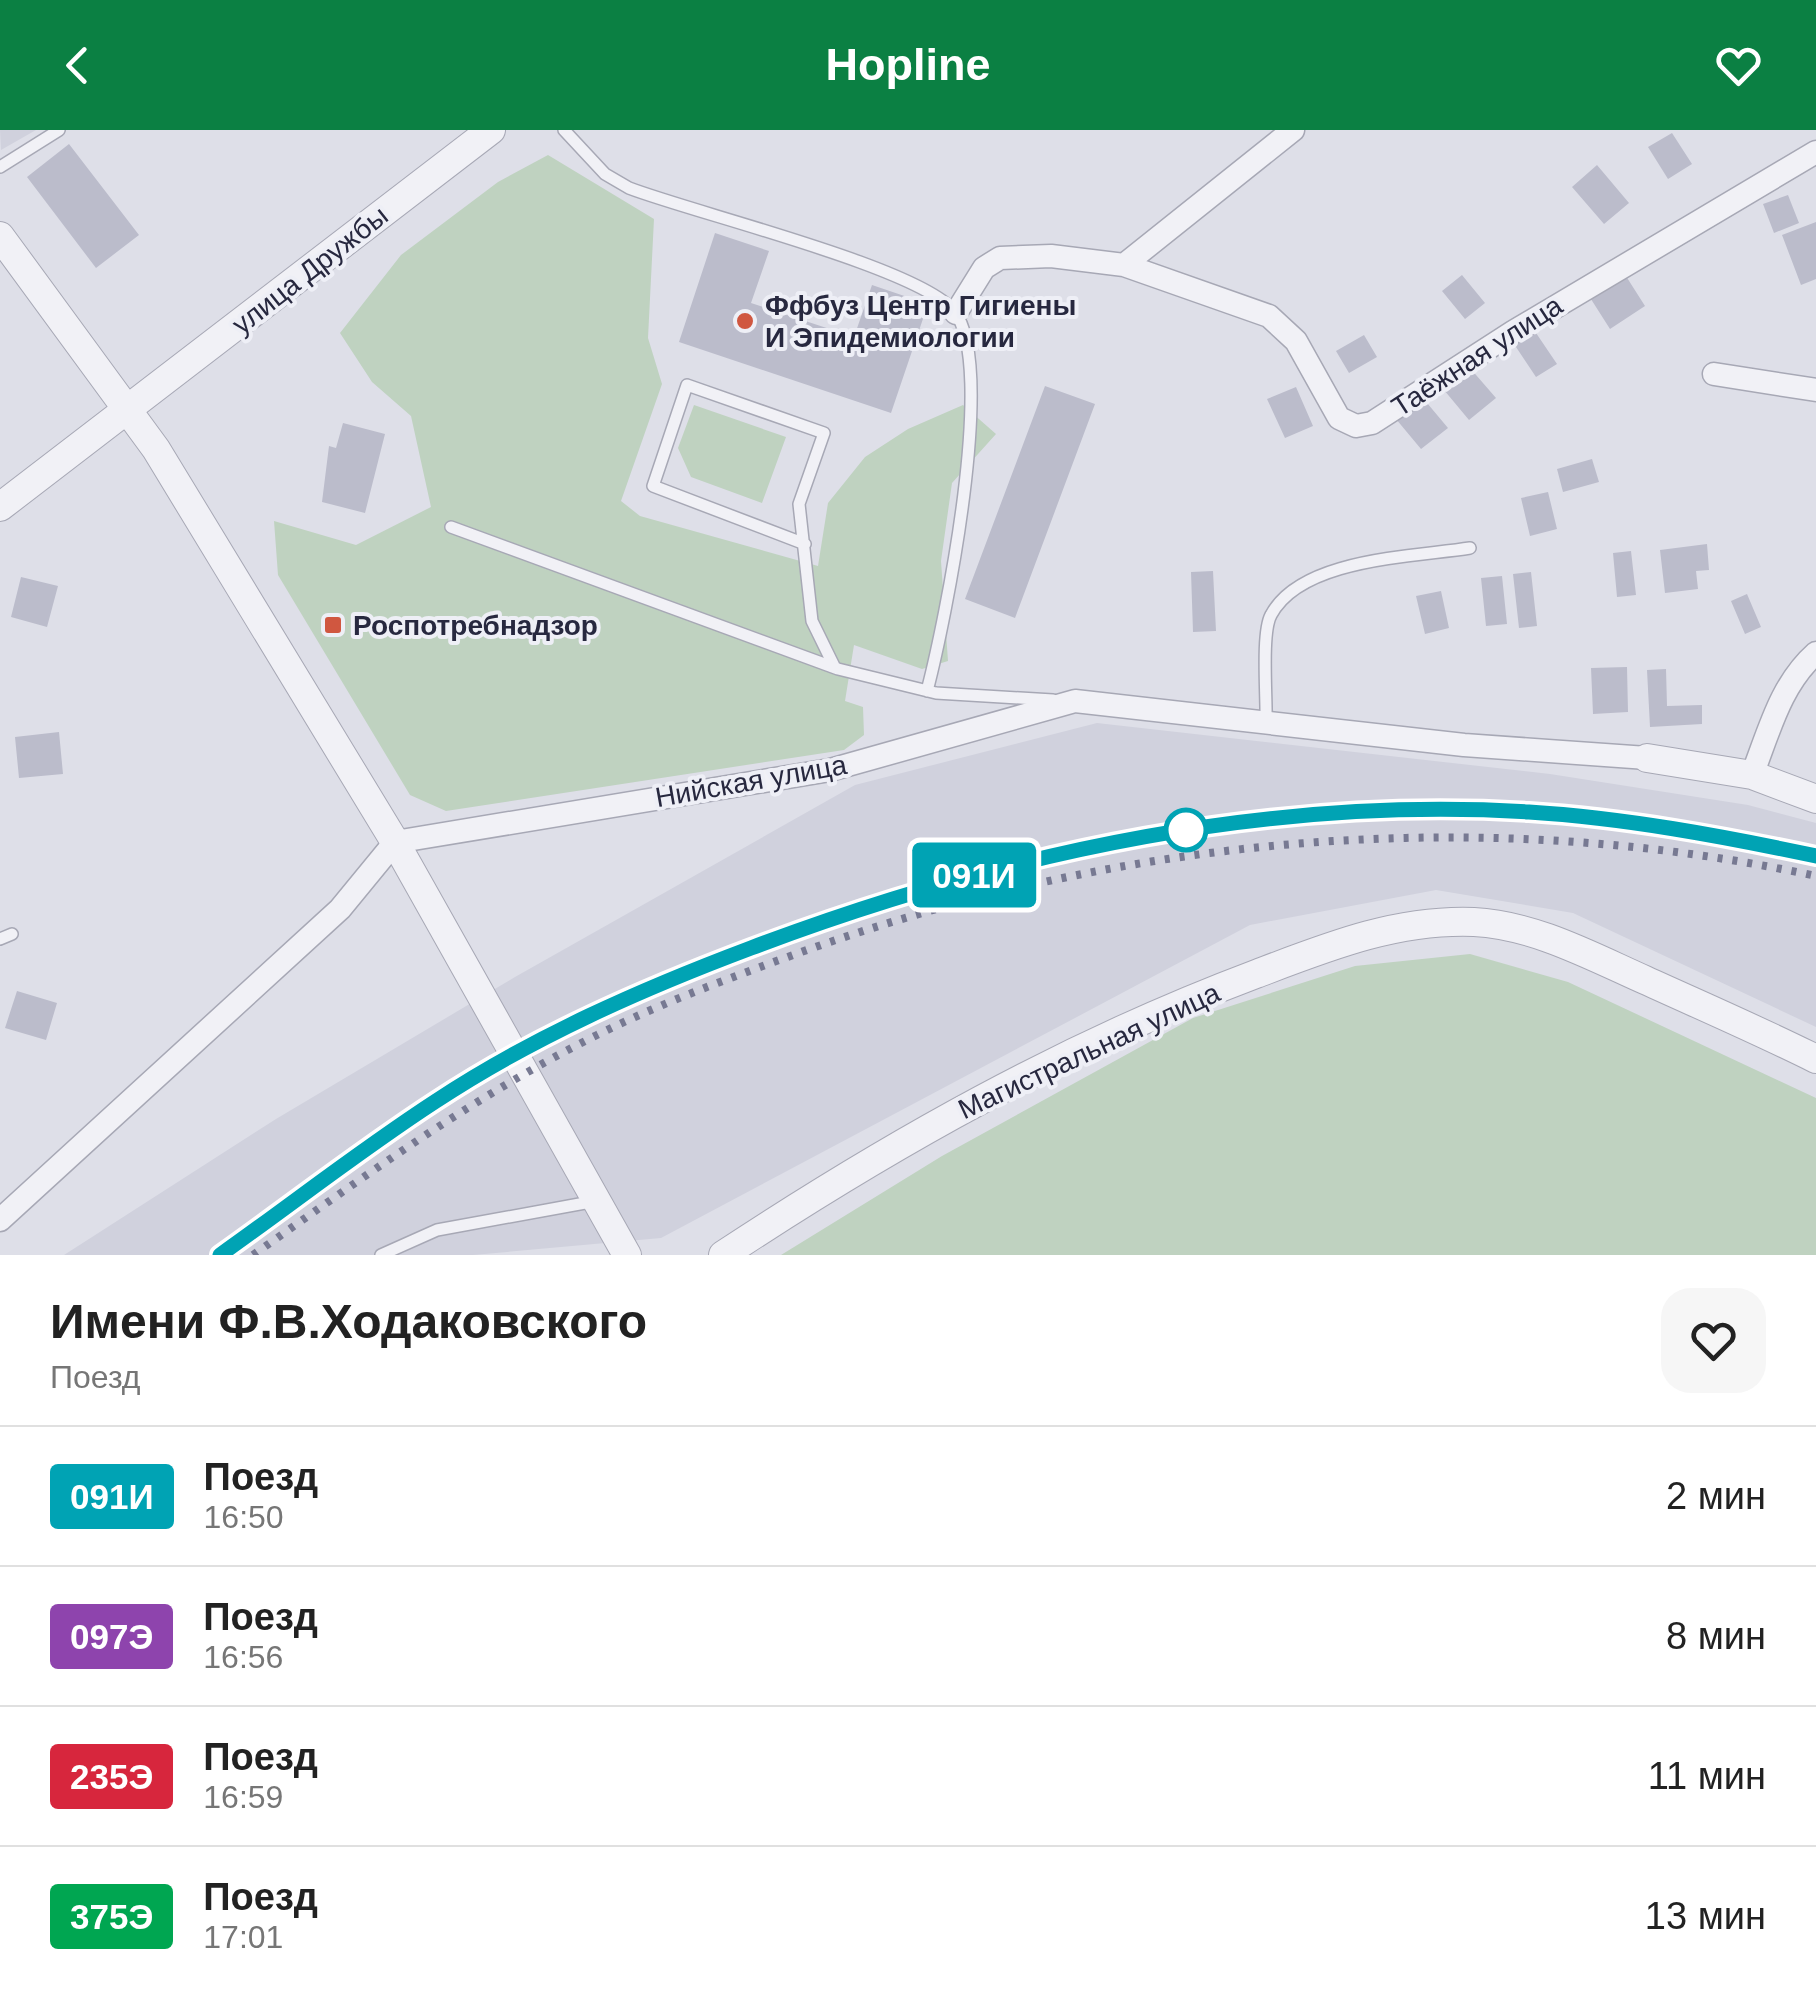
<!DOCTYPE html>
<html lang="ru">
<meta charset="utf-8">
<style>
:root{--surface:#fff;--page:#f6f6f6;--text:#222;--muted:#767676;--line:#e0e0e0;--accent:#0b8043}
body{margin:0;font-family:Helvetica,sans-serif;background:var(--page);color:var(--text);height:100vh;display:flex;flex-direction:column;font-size:38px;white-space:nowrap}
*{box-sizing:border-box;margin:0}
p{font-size:32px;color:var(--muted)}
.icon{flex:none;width:55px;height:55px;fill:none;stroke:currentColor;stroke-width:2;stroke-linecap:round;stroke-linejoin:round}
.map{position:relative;height:1125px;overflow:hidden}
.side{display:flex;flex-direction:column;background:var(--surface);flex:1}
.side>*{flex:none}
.badge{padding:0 20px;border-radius:8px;font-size:35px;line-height:65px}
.map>.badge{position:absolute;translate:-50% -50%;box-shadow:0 0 0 5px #fff}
.round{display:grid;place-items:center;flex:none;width:105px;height:105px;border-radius:30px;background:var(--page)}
.overview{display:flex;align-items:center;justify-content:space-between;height:170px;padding:0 50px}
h1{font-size:48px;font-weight:700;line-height:75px}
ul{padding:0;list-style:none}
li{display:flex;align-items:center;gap:30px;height:140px;padding:0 50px;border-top:2px solid var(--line)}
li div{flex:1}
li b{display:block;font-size:38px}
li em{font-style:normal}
li .badge{min-width:110px;font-weight:700;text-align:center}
header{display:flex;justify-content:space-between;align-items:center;height:130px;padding:0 50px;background:var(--accent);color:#fff;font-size:45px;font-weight:700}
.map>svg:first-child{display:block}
.built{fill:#d0d1dd}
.green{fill:#bfd2c0}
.building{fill:#bbbccb}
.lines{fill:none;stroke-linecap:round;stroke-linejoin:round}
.service-casing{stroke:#a7a8b5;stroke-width:14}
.minor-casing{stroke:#a7a8b5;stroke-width:25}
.tertiary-casing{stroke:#a7a8b5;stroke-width:30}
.service{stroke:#f1f1f6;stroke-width:11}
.minor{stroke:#f1f1f6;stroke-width:22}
.tertiary{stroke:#f1f1f6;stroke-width:28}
.rail{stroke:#777992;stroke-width:8;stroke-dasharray:5 10;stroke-linecap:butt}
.line-casing{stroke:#fff;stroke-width:22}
.line{stroke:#00a3b4;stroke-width:15}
.poi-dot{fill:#d05740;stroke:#eeeff6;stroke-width:4}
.stop-dot{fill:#fff;stroke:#00a3b4;stroke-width:5}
.labels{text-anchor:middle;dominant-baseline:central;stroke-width:8;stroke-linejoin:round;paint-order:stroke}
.street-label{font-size:28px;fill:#27283f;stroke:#eeeff6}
.poi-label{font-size:28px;font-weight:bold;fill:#27283f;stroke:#eeeff6;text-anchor:start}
</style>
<header><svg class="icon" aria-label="back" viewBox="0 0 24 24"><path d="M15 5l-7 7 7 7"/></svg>Hopline<svg class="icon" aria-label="heart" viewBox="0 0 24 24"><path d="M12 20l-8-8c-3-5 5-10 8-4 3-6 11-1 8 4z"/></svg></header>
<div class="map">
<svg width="1816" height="1125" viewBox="0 0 1816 1125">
<rect width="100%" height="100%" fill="#dedfe8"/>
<path class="built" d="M 0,0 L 36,0 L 1,20 Z
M 1097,593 L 1550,644 L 1748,675 L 1816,693 L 1816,897 L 1573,783 L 1436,760 L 1250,795 L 661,1108 L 473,1125 L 64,1125 L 276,989 L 515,847 L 855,655 Z"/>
<path class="green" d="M 548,25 L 654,89 L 648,208 L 662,254 L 621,371 L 640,386 L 818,436 L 828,373 L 865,327 L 908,299 L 963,275 L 996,304 L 952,353 L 941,431 L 948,531 L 922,539 L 854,515 L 845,571 L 863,577 L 864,605 L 844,620 L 446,681 L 410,665 L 278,445 L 274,391 L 356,415 L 431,377 L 411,286 L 372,252 L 340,203 L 401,125 L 498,52 Z
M 694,275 L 786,307 L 762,373 L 691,347 L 678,318 Z
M 1470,824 L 1568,852 L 1816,968 L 1816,1125 L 781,1125 L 942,1026 L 1193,888 L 1355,836 Z"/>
<path class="building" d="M 1672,3 L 1692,34 L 1668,49 L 1648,17 Z
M 69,14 L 139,105 L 96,138 L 27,47 Z
M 1597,35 L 1629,73 L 1604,94 L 1572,57 Z
M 1788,65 L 1799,93 L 1774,103 L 1763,74 Z
M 1816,92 L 1816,149 L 1801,155 L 1782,105 Z
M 715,103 L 769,121 L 751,173 L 854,207 L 872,155 L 928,174 L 891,283 L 679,212 Z
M 1624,143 L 1645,176 L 1610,199 L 1589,166 Z
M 1462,145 L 1485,173 L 1465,189 L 1442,161 Z
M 1534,200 L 1557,234 L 1536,247 L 1514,214 Z
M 1364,205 L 1377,227 L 1349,243 L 1336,221 Z
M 1470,238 L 1496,268 L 1469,290 L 1444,260 Z
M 1045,256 L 1095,274 L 1015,488 L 965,469 Z
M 1296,257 L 1313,296 L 1285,308 L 1267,269 Z
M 1422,267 L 1448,298 L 1421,319 L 1396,289 Z
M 343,293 L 385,304 L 365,383 L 322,372 L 329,316 L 336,318 Z
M 1592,329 L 1599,352 L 1563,362 L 1557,339 Z
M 1548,362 L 1557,399 L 1530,406 L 1521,368 Z
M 1707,414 L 1709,440 L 1696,441 L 1698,459 L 1665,463 L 1660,420 Z
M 1631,421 L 1636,465 L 1617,467 L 1613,423 Z
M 1213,441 L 1216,501 L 1193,502 L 1191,442 Z
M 1531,442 L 1537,496 L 1519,498 L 1513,444 Z
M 1502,446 L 1507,494 L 1486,496 L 1481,448 Z
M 21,447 L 58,456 L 47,497 L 11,487 Z
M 1441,461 L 1449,498 L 1425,504 L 1416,466 Z
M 1747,464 L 1761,497 L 1745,504 L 1731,471 Z
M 1627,537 L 1628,582 L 1593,584 L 1591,538 Z
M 1666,539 L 1667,576 L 1702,575 L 1702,594 L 1650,597 L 1647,540 Z
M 59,602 L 63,644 L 19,648 L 15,607 Z
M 17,861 L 57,873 L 46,910 L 5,898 Z"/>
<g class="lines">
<defs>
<path id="service" d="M 564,0 L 605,44 L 629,58 C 694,83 918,137 954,181 C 998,235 945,492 927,561
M 0,37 L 59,0
M 451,397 L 838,539 L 936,563 L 1053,570
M 805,414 L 653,356 L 687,255 L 824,303 L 799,374 L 812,491 L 835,538
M 1266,593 C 1267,569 1261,503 1271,485 C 1301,428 1413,427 1470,418
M 0,809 L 12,804
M 381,1125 L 437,1100 L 596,1071"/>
<path id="minor" d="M 1124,135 L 1293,0
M 956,183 L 984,138 L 1000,128 L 1051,126 L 1124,135 L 1269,186 L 1296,211 L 1339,288 L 1356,296 L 1372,293 L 1513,202 L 1816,22
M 1714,244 L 1816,260
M 1752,645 C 1769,602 1780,555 1816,523
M 0,1090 L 340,779 L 395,712 L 830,640 L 1075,571 L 1464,615 L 1647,628"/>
<path id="tertiary" d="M 0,106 L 156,319 L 395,712 L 627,1125
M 0,377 L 491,0
M 1647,628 L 1752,645 L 1816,669
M 723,1125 C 891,1014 1067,915 1256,844 C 1327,817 1396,789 1474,792 C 1534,795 1591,826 1645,850 C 1702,876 1760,901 1816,929"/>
</defs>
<use href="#service" class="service-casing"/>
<use href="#minor" class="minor-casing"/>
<use href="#tertiary" class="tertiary-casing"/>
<use href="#service" class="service"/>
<use href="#minor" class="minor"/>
<use href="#tertiary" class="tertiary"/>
<path class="rail" d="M 220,1125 C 292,1074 362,1019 436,971 C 533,907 642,859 751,818 C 997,726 1264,666 1529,682 C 1625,688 1722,706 1816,726
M 253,1125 C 365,1046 474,966 597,905 C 657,875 719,852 782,829 C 1113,707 1470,672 1816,746"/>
</g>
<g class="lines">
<defs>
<path id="line" d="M 220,1125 C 292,1074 362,1019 436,971 C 533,907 642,859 751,818 C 997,725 1264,666 1529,682 C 1625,688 1722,706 1816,726"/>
</defs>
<use href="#line" class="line-casing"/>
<use href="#line" class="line"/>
</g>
<g class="poi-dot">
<circle cx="745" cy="191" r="10"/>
<rect x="323" y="485" width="20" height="20" rx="5"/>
</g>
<circle class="stop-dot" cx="1186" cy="700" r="20"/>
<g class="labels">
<g class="street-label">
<text transform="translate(310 140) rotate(-38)">улица Дружбы</text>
<text transform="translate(1477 226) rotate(-33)">Таёжная улица</text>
<text transform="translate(751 651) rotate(-10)">Нийская улица</text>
<text transform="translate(1089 921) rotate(-25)">Магистральная улица</text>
</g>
<g class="poi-label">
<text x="765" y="175">Ффбуз Центр Гигиены<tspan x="765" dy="32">И Эпидемиологии</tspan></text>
<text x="353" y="495">Роспотребнадзор</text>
</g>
</g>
</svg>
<b class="badge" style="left:974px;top:745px;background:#00a3b4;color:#fff">091И</b>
</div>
<section class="side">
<div class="overview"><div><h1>Имени Ф.В.Ходаковского</h1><p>Поезд</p></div><a class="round"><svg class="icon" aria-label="heart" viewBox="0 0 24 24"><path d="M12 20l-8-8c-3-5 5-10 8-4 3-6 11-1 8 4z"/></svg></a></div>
<ul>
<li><span class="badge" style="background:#00a3b4;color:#fff">091И</span><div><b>Поезд</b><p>16:50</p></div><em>2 мин</em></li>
<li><span class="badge" style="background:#8e44ad;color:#fff">097Э</span><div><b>Поезд</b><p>16:56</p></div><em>8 мин</em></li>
<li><span class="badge" style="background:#d7263d;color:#fff">235Э</span><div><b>Поезд</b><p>16:59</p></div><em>11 мин</em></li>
<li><span class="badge" style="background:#00a651;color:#fff">375Э</span><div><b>Поезд</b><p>17:01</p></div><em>13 мин</em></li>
</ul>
</section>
